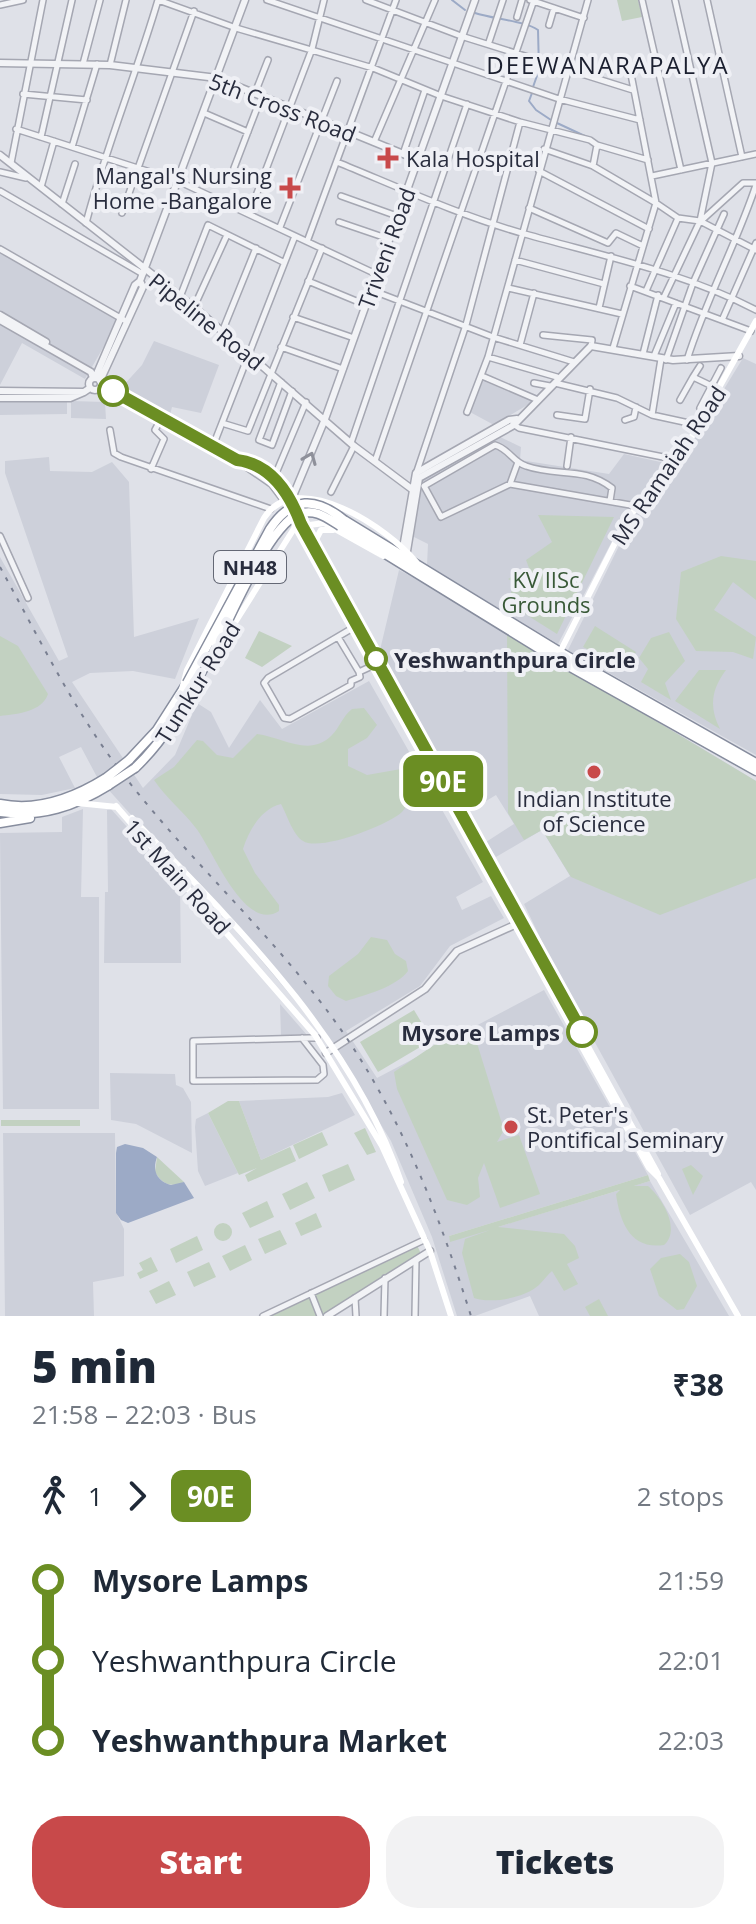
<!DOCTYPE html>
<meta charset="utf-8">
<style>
:root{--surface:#fff;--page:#f2f2f3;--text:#1f2937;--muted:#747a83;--accent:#c8494a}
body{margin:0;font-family:"Open Sans",sans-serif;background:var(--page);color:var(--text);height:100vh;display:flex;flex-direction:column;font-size:30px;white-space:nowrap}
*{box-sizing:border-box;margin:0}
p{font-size:26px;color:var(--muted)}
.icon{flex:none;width:44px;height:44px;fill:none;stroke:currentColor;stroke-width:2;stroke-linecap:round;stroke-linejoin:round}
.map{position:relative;height:1316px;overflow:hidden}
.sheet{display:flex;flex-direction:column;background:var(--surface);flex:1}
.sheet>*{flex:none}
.badge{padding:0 16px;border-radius:12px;font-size:28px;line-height:52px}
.map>.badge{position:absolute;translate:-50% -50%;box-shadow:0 0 0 4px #fff}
.legs{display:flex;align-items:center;gap:12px;height:88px;padding:0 32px;font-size:26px}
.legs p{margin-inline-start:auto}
.summary{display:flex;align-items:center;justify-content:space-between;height:136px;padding:0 32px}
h1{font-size:44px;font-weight:800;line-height:60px}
.cta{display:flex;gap:16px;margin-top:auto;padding:16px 32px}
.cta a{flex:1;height:92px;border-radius:32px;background:var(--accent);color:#fff;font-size:32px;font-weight:800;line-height:92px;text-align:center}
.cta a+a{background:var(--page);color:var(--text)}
ul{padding:0 32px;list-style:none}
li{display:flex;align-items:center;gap:28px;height:80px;font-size:30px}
li i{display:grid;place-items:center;width:12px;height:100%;margin:0 10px;background:currentColor}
li i::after{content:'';width:20px;height:20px;margin:-10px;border:6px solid;border-radius:50%;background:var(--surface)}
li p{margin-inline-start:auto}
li:first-child i{background:linear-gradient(#0000 50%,currentColor 0)}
li:last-child i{background:linear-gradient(currentColor 50%,#0000 0)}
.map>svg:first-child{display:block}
.built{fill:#cdd0da}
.green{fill:#c2d1c1}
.water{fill:#9caac6}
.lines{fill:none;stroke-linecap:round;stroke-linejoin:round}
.stream{stroke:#9caac6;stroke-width:2}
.minor-casing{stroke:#a5a7b2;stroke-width:8}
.tertiary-casing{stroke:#a5a7b2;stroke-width:9}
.trunk-casing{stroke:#878d9e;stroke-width:11}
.minor{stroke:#f2f3f6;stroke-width:5}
.tertiary{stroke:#f2f3f6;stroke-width:6}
.secondary{stroke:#fff;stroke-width:6}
.trunk{stroke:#fff;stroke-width:8}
.rail{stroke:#797f91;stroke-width:2;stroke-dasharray:4 8;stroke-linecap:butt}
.trunk-bridge-casing{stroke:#878d9e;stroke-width:11;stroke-linecap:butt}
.trunk-bridge{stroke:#fff;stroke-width:8}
.oneway{stroke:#8e909a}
.line-1-casing{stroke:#fff;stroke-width:18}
.line-1{stroke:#6b8e23;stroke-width:12}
.poi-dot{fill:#c8494a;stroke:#eff0f5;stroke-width:3}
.stop-1-dot{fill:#fff;stroke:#6b8e23;stroke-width:4}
.labels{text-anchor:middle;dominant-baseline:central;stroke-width:8;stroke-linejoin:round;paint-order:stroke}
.shield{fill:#eff0f5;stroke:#646875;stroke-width:2}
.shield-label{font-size:20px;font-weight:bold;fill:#292d3e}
.street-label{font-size:22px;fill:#292d3e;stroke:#eff0f5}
.poi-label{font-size:22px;fill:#292d3e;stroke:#eff0f5;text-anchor:start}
.park-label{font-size:22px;fill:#385937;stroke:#eff0f5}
.stop-label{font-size:22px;font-weight:bold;fill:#292d3e;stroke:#eff0f5;text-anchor:start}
.neighbourhood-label{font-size:24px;letter-spacing:2px;fill:#1b1f2f;stroke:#eff0f5}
</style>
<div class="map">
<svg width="756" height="1316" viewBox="0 0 756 1316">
<rect width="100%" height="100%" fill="#dfe1e8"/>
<path class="built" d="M 0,251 L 119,320 L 85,379 L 22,343 L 0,385 Z
M 154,341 L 219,365 L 201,413 L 172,407 L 170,415 L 121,388 L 142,365 Z
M 743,358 L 756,364 L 756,755 L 568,650 L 637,509 L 688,448 Z
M 483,381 L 534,401 L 494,425 L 470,412 Z
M 67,401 L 67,414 L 0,415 L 0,402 Z
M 71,401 L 105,402 L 106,419 L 71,418 Z
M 498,436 L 521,447 L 520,460 L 609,474 L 624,454 L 665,463 L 629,509 L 558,644 L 427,565 L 428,544 L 412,536 L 421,480 Z
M 49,457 L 50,471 L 92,472 L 112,462 L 129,482 L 134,637 L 199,618 L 175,679 L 133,671 L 90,673 L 72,682 L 143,788 L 175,755 L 197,703 L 211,712 L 229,748 L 260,700 L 282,729 L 369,681 L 483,882 L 456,897 L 462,910 L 491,896 L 504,918 L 450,946 L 420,986 L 346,1031 L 377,1078 L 544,990 L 648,1175 L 449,1236 L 451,1241 L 650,1181 L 729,1316 L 539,1316 L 530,1296 L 475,1316 L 457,1316 L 432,1237 L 391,1141 L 329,1041 L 250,947 L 97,777 L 81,747 L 59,757 L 75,788 L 42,795 L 0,794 L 0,557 L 59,661 L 68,657 L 5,473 L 5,461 Z
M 399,570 L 451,597 L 756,781 L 756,1190 L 751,1182 L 690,1215 L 560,979 L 524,904 L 570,876 L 542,830 L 496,857 L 486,842 L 514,824 L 496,795 L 468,812 L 380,650 Z
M 83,809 L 81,897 L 99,897 L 99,1109 L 3,1109 L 0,833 L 62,832 L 62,817 Z
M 111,809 L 180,886 L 181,963 L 104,963 L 105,892 L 108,892 L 107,810 Z
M 280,1004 L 307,1035 L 281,1035 Z
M 110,1073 L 175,1074 L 176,1085 L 183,1088 L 191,1102 L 192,1153 L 136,1124 L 111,1120 Z
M 342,1093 L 355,1115 L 261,1160 L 239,1101 L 328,1097 Z
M 208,1113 L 238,1173 L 205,1186 L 198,1171 L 195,1127 L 196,1119 Z
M 3,1133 L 115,1133 L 116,1212 L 124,1229 L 124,1276 L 93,1282 L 94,1316 L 5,1316 Z"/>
<path class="green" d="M 617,0 L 638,0 L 642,17 L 622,21 Z
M 538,515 L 614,517 L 557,634 L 506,602 L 516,583 L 508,579 L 529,568 L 526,560 L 552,542 Z
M 721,556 L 756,561 L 756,600 L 733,582 L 714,610 L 756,637 L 753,659 L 733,652 L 696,651 L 676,619 L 681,572 Z
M 595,626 L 636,652 L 625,668 L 583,647 Z
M 259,631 L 292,646 L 262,667 L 245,658 Z
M 507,632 L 756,781 L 756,878 L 660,915 L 571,877 L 542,830 L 524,840 L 508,813 Z
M 669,632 L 685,661 L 665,683 L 671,700 L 641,682 L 648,669 L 639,658 L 651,638 Z
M 0,636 L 18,646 L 48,694 C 42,712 17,714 0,716 Z
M 699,670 L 726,670 C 711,690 709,707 720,729 L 675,701 Z
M 364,708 L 377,725 L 367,738 L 348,749 L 348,766 L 367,775 L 401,769 L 410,779 L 412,797 C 409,801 406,808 402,812 C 388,825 320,852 303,841 C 293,835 287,815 281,804 C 261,809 249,830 243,849 L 255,873 L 279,905 L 279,911 C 244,934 212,847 195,827 C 182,810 166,798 154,780 L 174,767 L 197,740 L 203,741 L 217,755 L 233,758 L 257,734 C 282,737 310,758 332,735 C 340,727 342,717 352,709 Z
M 371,937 L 387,940 L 395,954 L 406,961 L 408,971 C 396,987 366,995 346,1001 L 336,996 L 328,986 L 329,976 L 358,954 Z
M 414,1010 L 432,1040 L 378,1072 L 360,1042 Z
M 470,1032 L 476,1040 L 504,1130 L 497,1142 L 519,1135 L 540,1194 L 500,1208 L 484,1163 L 478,1178 L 480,1197 L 467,1205 L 447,1200 L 397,1089 L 394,1072 L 434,1045 Z
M 228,1101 L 239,1101 L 261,1160 L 290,1147 L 296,1161 L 248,1182 L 245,1175 L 257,1168 L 239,1175 L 208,1113 Z
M 1,1120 L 80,1120 L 80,1126 L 1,1126 Z
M 365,1128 L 376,1152 L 367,1155 L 354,1133 Z
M 322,1132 L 328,1145 L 299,1159 L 293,1145 Z
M 157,1157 L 184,1182 C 171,1188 162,1184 155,1172 Z
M 348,1164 L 355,1180 L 329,1192 L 322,1175 Z
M 691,1165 L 703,1176 L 693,1195 L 682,1169 Z
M 648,1175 L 650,1181 L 634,1186 L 648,1186 C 663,1199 681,1230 664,1245 C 631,1250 620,1223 616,1194 L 620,1190 L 498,1227 L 564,1234 L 575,1246 L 579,1258 L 567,1264 L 578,1284 L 564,1291 L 552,1271 C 547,1275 544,1280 539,1285 C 525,1298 491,1304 474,1298 L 462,1253 L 465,1239 L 490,1230 L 450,1242 L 449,1236 Z
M 307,1182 L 315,1198 L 290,1210 L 282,1194 Z
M 267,1201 L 274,1217 L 250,1228 L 242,1213 Z
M 316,1213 L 322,1227 L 301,1236 L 295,1223 Z
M214 1232a9 9 0 1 1 18 0a9 9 0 1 1-18 0Z
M 280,1230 L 287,1244 L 265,1254 L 258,1239 Z
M 197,1236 L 203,1250 L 176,1263 L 170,1249 Z
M 245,1245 L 252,1260 L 230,1271 L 222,1256 Z
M 417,1245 L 421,1254 L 321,1316 L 269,1316 Z
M 680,1254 L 689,1262 L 697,1286 L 684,1309 L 677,1310 L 659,1296 L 650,1269 L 661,1258 Z
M 151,1257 L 158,1271 L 140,1279 L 137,1273 L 143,1270 L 139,1263 Z
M 209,1262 L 216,1277 L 194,1287 L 187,1272 Z
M 169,1281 L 176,1295 L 156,1304 L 149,1291 Z
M 599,1299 L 608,1316 L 590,1316 L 585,1307 Z"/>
<path class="water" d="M 125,1144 L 143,1148 L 157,1157 C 152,1171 157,1181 171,1185 L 184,1182 L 194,1198 L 128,1223 L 121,1220 L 116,1213 L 116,1153 L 117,1147 Z"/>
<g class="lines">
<path class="stream" d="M 452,0 L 465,10
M 475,13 C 493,19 526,21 538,30 L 539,70 L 533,87
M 532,93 L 529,101 L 536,110 L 551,120
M 557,123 L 587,137"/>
<defs>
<path id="minor" d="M 267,0 L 559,99 L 640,120
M 366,0 L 461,36 L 633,90
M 530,0 L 584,18
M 642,0 L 681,170
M 707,0 L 742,157
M 0,5 L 23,0
M 517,17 L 522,0
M 549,25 L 554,8
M 489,42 L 503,0
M 83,64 L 100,0
M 629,64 L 656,203 L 678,218 L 700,221 L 756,250
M 110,65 L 126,0
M 255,93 L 268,60
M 23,94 L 87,100
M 204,113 L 248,132
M 16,129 L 178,181 L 376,274
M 41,137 L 72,0
M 374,142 L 435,0
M 72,147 L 97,64
M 544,149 L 593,166 L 656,203 L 613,348
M 403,154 L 425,90
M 337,162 C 398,187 461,216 525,234 C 603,256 683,272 756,310
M 11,163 L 43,0
M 593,166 L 597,145 L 648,160
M 234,168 L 257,108
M 539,171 L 649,229
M 0,172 L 26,178
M 652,176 L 756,154
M 41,187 L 54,141
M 0,191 L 143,274
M 341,196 L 397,216
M 62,204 L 75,164
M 529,208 L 608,243 L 616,233 L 643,246
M 122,213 L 194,11
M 249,214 L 312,49 L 324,0
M 701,221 L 743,183 L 756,183
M 339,222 L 389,239
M 86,223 C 106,147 136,75 158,0 L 236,28 L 373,68 L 441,96 L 520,122 L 590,140 L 597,145
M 280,227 L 337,81
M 308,239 L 396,0
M 0,249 L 124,320
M 515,260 L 604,284
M 308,281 L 366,305
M 630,286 L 751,331
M 508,288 L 622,314
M 371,290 L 493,337 L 574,362
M 646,291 L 678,218
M 180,297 L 208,225 L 283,262
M 664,297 L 700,221 L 712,163 L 675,0
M 194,307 L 227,235
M 599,308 L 611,256
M 293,317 L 354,338
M 723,318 L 756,243
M 222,332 L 256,248
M 543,335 L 592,340 L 591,346
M 520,345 L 534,293
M 281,347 L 343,369
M 643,354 L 658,295
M 654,356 L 676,303
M 488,357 L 557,377
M 661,359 L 652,415 L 698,425
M 666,360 L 693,283 L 724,214
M 687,360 C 706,299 736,245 756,185
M 482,376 L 538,400
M 693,377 L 700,366
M 281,382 L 259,440 L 272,445 L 292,391
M 534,383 L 550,386
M 555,383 L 617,398 L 652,415
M 680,400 L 693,377 L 718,389
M 700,408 L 721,368
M 467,412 L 488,357 L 588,0
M 557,415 L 585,419 L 590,389
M 625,420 L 634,417 L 636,407
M 225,424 L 248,431 L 322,248
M 513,424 L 519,428 L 673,459
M 110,430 L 114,453 L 121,457 L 271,509
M 351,443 L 467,104
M 213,446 L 295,236
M 375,461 L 534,0
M 567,466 L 571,437
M 151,469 L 164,439 L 155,430 L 162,417
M 416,474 L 466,325 L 520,122
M 274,478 L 306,402
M 510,484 L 518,462
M 331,492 L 354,446
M 610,501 L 612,488 C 584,466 557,477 526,466 C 513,462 509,449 495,445 L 424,486 L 441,517 L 510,484 L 636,506
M 0,536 L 28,598
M 351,629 L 268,678 L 264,683 L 284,718 L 290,719 L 351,685 L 351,681 L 360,677 L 359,672 L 372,666
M 338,637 L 359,672
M 302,1038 L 323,1065 L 324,1074 L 317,1080 L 193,1081 L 193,1041 L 309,1038 L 317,1038
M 311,1293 L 320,1316
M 355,1298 L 356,1316
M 263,1316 L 424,1240
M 384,1316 L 385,1278
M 415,1316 L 416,1260"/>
<path id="tertiary" d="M 0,63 L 110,65 L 217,78 L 418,160
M 0,155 L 194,307 L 354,446 L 413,490
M 0,315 L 46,342
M 0,320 L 91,372 L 93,378
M 95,378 L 135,285 L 140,281
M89 384a6 6 0 1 1 12 0a6 6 0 1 1-12 0Z
M 100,381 L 143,287 L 140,281 L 245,0
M 101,385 L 237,460 C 258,462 281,480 291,497
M 0,391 L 84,392 L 90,388
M 0,398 L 70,398 L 84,392
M 237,460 L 272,484 L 284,500
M 293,496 L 325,419 L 475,0
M 403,548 L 416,473 L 509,420 L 517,419
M 407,551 L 419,478 L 514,425 L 591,346 L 673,360 L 739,356
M 326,1053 L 425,989 L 457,951 L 519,923
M 327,1316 L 430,1251"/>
<path id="trunk" d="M 344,520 L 560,652 L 756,763
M 340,526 L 556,659 L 756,771
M 129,760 L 157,730 L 187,683
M 135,768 C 172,733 191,690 216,646
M 0,804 C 38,812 74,798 106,778
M 0,812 C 41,818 75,806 109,785
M 0,823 L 30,818"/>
</defs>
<use href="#minor" class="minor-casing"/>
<use href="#tertiary" class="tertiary-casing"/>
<use href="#trunk" class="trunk-casing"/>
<use href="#minor" class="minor"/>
<use href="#tertiary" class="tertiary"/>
<path class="secondary" d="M 291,497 L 301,524 L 658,1174
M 284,500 L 295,527 L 649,1168 L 659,1178 L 738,1316
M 313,545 L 321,530 L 333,530
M 217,651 L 295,527 L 324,523 L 383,556
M 560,652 L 626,521 L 691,438 L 756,321
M 181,693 L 187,670 L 264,518 C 297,466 389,529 416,562
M 77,803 L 117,807
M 116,806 L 315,1035 L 382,1146 L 430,1251 L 451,1316
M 132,818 C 235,924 353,1039 401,1182"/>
<use href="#trunk" class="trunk"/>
<path class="rail" d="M 0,567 C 36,632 69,701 113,761 C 185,859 280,939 348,1040 C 405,1125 440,1218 471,1316"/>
<defs>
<path id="trunk-bridge" d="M 216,646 C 230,617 270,524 299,514 C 315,508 327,518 340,526
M 187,683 L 270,529 C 292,496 316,497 344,520
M 106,778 L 129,760
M 109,785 L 135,768"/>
</defs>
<use href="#trunk-bridge" class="trunk-bridge-casing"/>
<use href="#trunk-bridge" class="trunk-bridge"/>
</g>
<defs><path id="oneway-chevron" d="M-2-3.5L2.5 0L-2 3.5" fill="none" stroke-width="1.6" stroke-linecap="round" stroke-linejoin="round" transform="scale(2)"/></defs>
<use class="oneway" href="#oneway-chevron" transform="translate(310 458) rotate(-68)"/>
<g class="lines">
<defs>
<path id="line-1" d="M 113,391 L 237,460 C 272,464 290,494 301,524 L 582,1032"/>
</defs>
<use href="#line-1" class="line-1-casing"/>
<use href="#line-1" class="line-1"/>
</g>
<g class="poi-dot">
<path d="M384 146h8v8h8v8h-8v8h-8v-8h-8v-8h8z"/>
<path d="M286 176h8v8h8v8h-8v8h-8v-8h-8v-8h8z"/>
<circle cx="594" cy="772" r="8"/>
<circle cx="511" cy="1127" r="8"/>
</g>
<g class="stop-1-dot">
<circle cx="113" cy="391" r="14"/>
<circle cx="376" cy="659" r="10"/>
<circle cx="582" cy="1032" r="14"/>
</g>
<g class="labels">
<rect class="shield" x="214" y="551" width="72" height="32" rx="6"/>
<g class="shield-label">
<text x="250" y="567">NH48</text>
</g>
<g class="street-label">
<text transform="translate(283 107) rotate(21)">5th Cross Road</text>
<text transform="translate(386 248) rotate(-70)">Triveni Road</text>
<text transform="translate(207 321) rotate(39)">Pipeline Road</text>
<text transform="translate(668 465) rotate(-56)">MS Ramaiah Road</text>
<text transform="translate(197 682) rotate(-58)">Tumkur Road</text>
<text transform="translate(178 876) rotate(48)">1st Main Road</text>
</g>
<g class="poi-label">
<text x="406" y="158">Kala Hospital</text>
<text x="272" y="175" text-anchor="end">Mangal's Nursing<tspan x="272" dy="25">Home -Bangalore</tspan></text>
<text x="594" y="798" text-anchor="middle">Indian Institute<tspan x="594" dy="25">of Science</tspan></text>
<text x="527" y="1114">St. Peter's<tspan x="527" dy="25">Pontifical Seminary</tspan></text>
</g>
<g class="park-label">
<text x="546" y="579">KV IISc<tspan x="546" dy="25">Grounds</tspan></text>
</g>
<g class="stop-label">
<text x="394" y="659">Yeshwanthpura Circle</text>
<text x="560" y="1032" text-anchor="end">Mysore Lamps</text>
</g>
<g class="neighbourhood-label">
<text x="608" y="64">DEEWANARAPALYA</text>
</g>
</g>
</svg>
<b class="badge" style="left:443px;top:781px;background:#6b8e23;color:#fff">90E</b>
</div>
<section class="sheet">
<div class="summary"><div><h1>5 min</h1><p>21:58 – 22:03 · Bus</p></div><b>₹38</b></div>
<div class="legs"><svg class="icon" aria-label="walk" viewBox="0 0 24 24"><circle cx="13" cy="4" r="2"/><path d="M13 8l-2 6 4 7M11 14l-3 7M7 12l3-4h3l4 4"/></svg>1<svg class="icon" aria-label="forward" viewBox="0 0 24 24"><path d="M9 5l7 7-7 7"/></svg><b class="badge" style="background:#6b8e23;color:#fff">90E</b><p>2 stops</p></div>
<ul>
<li><i style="color:#6b8e23"></i><b>Mysore Lamps</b><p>21:59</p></li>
<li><i style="color:#6b8e23"></i><span>Yeshwanthpura Circle</span><p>22:01</p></li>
<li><i style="color:#6b8e23"></i><b>Yeshwanthpura Market</b><p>22:03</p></li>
</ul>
<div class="cta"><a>Start</a><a>Tickets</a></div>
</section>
